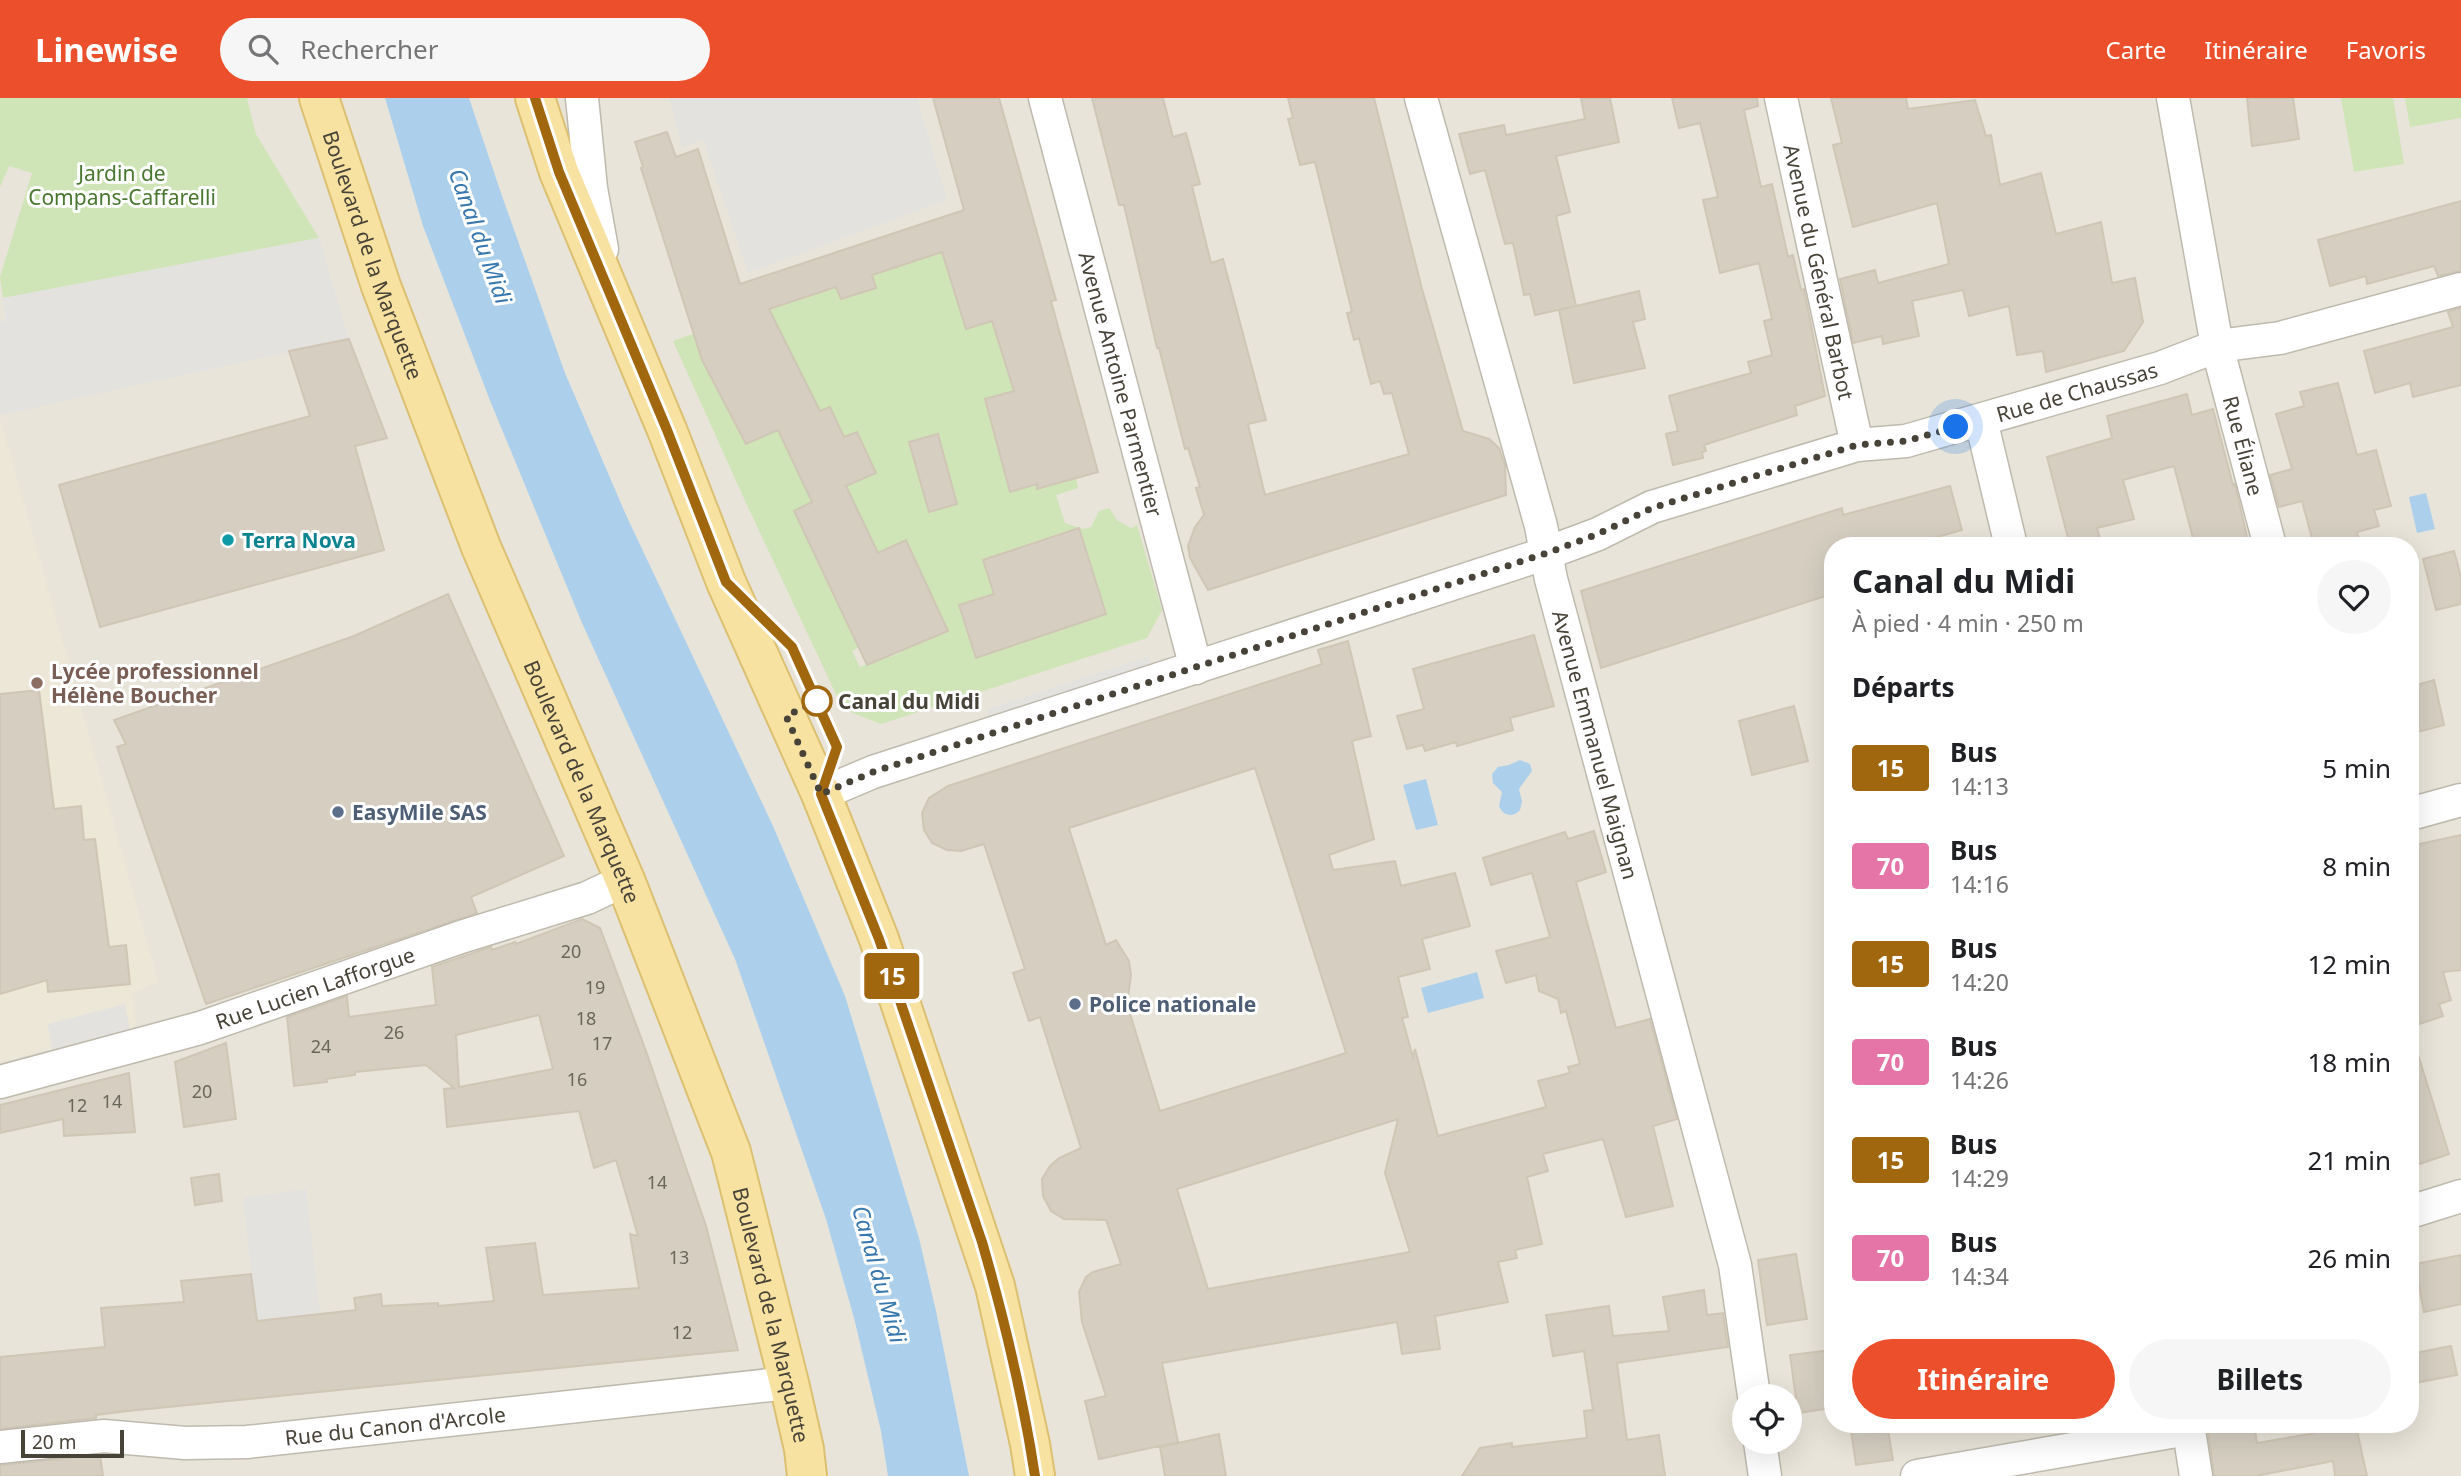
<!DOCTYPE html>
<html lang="fr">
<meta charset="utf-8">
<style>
:root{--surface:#fff;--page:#f6f6f6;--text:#202124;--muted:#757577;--accent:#ec4f2b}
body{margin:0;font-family:"Noto Sans",sans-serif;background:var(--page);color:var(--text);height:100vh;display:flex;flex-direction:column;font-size:26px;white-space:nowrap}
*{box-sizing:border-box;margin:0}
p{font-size:23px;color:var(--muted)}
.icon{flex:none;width:38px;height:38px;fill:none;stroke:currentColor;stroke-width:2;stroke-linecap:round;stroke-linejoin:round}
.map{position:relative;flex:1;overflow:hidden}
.side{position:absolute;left:1824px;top:439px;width:595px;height:896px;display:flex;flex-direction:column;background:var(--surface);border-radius:28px;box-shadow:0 7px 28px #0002}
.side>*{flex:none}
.badge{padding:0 14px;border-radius:5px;font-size:24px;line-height:46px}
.controls{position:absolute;left:1732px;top:1286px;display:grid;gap:14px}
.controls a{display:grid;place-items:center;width:70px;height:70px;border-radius:50%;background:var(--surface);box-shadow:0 7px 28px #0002;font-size:35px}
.scale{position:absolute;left:21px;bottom:18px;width:103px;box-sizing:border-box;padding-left:7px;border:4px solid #484339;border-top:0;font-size:19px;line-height:24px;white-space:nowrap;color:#484339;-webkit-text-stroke:5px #fff;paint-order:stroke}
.you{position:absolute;width:35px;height:35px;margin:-18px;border:5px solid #fff;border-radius:50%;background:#1a73e8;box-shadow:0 0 0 10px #1a73e833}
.map>.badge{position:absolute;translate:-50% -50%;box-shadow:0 0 0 4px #fff}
h2{padding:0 28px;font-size:26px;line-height:63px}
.round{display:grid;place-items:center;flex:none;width:74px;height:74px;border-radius:37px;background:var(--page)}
.overview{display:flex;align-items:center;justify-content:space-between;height:119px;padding:0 28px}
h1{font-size:33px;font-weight:700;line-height:52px}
.cta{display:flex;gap:14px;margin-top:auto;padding:14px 28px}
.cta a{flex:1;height:80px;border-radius:42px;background:var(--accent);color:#fff;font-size:28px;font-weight:700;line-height:80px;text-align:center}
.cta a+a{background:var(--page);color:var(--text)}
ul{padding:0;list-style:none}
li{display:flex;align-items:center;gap:21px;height:98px;padding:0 28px}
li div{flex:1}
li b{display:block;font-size:26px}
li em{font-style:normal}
li .badge{min-width:77px;font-weight:700;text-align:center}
header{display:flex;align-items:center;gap:42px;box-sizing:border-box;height:98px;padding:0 35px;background:var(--accent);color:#fff}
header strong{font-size:33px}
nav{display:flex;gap:38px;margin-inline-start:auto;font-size:24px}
.search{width:490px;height:63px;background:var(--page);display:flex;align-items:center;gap:18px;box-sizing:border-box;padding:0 24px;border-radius:38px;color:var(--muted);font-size:26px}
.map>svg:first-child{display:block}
.residential{fill:#e8e4d9;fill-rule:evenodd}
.education{fill:#ece7d6}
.green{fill:#cfe5b7;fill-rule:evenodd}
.parking{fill:#e3e2df}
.water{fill:#acd0ec}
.building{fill:#d5cec1;stroke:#d0c6b5;stroke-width:2;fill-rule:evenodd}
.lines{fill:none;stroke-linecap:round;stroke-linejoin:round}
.minor-casing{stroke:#bfbaae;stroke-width:35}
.primary-casing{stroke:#dcc071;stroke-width:42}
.minor{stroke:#fff;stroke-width:32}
.primary{stroke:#f8e2a1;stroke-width:38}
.line-casing{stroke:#fff;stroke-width:16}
.line{stroke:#a0670f;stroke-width:10}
.walk{stroke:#484339;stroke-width:7;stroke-dasharray:0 12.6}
.culture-dot{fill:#0f9aa8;stroke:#fff;stroke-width:2.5}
.education-dot{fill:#8d6e63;stroke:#fff;stroke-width:2.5}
.stop-dot{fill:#fff;stroke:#a0670f;stroke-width:3.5}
.service-dot{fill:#5c6f8a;stroke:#fff;stroke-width:2.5}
.labels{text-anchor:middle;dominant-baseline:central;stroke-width:6;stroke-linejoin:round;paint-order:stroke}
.number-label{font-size:18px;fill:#6b665b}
.park-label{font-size:21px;fill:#48772f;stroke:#fff}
.street-label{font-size:21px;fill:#484339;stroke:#fff}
.culture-label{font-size:21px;font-weight:bold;fill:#0d838f;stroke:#fff;text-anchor:start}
.education-label{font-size:21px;font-weight:bold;fill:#785e54;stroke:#fff;text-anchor:start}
.stop-label{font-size:21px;font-weight:bold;fill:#484339;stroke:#fff;text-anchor:start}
.service-label{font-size:21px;font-weight:bold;fill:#4e5e75;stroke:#fff;text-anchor:start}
.water-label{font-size:23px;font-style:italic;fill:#3878ae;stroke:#fff}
</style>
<header>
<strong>Linewise</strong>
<div class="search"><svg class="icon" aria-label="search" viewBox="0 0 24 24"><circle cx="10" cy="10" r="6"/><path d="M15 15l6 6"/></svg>Rechercher</div>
<nav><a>Carte</a><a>Itinéraire</a><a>Favoris</a></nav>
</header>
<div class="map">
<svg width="2461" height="1378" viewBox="0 0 2461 1378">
<rect width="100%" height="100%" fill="#f4f2eb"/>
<path class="residential" d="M 0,0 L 2461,0 L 2461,1378 L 0,1378 ZM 1832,448 L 2410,448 L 2410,1326 L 1832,1326 ZM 1745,1298 L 1790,1298 L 1790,1344 L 1745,1344 Z"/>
<path class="education" d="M 0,320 L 158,884 L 132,895 L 136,929 L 0,964 Z"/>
<path class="green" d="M 0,0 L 247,0 L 256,36 L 319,140 L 3,200 L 0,179 L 32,75 L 9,68 L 0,89 Z
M 2341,0 L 2393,0 L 2404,66 L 2354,74 Z
M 2405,0 L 2461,0 L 2461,20 L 2410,29 Z
M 970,145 L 952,187 L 966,230 L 992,223 L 1003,259 L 1018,292 L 985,301 L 1010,393 L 1037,386 L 1038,391 L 1076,379 L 1078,390 L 1056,397 L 1065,425 L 1083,431 L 1091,429 L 1099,413 L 1109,410 L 1117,422 L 1131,430 L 1137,427 L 1162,512 L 1147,540 L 881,626 L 843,611 L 746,405 L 673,243 L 698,234 L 746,346 L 778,332 L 812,404 L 794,414 L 859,549 L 852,553 L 860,569 L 889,557 L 890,559 L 902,554 L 897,542 L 917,546 L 927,542 L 925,538 L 946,528 L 906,442 L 878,455 L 846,388 L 876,375 L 857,334 L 844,339 L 829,309 L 805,320 L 803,278 L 781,236 L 754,216 ZM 1073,432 C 1087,463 1098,483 1100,518 L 976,560 L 959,507 L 994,496 L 983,462 Z"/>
<path class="parking" d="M 669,0 L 917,0 L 947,102 L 748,175 L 703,41 L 682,50 Z
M 319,140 L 349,241 L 0,317 L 0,224 L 6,223 L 3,200 Z
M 1149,558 L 1153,572 L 991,625 L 987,611 Z
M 125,906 L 130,931 L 52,951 L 48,926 Z
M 306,1091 L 320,1216 L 257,1223 L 243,1100 Z"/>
<path class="water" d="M 385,0 L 469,0 L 502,98 L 565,275 L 626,417 L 773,728 L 845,898 L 919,1140 L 936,1213 L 969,1378 L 888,1378 L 881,1333 L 854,1220 L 826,1121 L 735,861 L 582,525 L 491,305 L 423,128 Z
M 2426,395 L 2435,431 L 2417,435 L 2409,399 Z
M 1520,662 L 1530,666 L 1532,673 L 1519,691 L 1522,703 L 1520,712 C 1513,720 1503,718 1499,708 L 1502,694 L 1493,685 L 1492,676 L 1498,669 L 1509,667 Z
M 1426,681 L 1438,727 L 1416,732 L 1403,687 Z
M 1477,874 L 1484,900 L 1428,915 L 1421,890 Z"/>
<path class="building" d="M 933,0 L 999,0 L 1056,202 L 1051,203 L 1098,374 L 1037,391 L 1037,386 L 1010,394 L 985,301 L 1014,293 L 992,223 L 966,231 L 942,154 L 872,177 L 876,190 L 841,201 L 836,189 L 769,211 L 820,313 L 830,309 L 844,339 L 857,334 L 876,375 L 846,388 L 878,455 L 906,442 L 948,533 L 867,567 L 794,413 L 812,404 L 778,332 L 746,346 L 702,262 L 641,70 L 643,69 L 635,44 L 667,34 L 676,59 L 698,51 L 740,186 L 964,112 Z
M 1092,0 L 1163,0 L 1173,39 L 1186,35 L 1200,86 L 1192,88 L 1211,165 L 1223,161 L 1266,322 L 1248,326 L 1265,397 L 1409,356 L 1392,295 L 1384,296 L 1380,283 L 1371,286 L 1359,240 L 1354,242 L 1347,215 L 1352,214 L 1315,64 L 1300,67 L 1288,21 L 1293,20 L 1288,0 L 1374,0 L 1422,191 L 1463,333 L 1489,341 L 1499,350 L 1505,367 L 1506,397 L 1208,492 L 1190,460 L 1188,448 L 1195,429 L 1204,417 L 1196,390 L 1200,389 L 1188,350 L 1185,351 L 1159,250 L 1157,250 L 1124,107 L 1119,107 Z
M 1581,0 L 1610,0 L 1619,44 L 1556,58 L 1570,114 L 1556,118 L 1576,208 L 1535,217 L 1530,196 L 1524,197 L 1513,145 L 1505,146 L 1485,72 L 1470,76 L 1459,36 L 1504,27 L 1506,37 L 1585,21 Z
M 1672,0 L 1757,0 L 1758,8 L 1744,12 L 1761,89 L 1772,86 L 1788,159 L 1793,157 L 1801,192 L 1804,191 L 1825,298 L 1795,308 L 1797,317 L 1704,347 L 1706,353 L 1702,354 L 1703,360 L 1673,367 L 1666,336 L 1678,333 L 1669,298 L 1751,275 L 1748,264 L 1772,257 L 1764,223 L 1772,221 L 1759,165 L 1720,175 L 1703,102 L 1718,99 L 1700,25 L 1679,30 Z
M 1831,0 L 1906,0 L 1908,11 L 1975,2 L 1986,38 L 1991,37 L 2000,87 L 2041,75 L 2056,136 L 2101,124 L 2112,185 L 2135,180 L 2143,224 L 2124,253 L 2046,274 L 2043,253 L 2017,257 L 2009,208 L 1969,218 L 1963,192 L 1912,203 L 1919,238 L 1883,246 L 1882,238 L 1853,245 L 1840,181 L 1875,172 L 1878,185 L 1949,166 L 1937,105 L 1853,129 L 1833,47 L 1842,45 Z
M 2247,0 L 2293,0 L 2299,41 L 2252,48 Z
M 2461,103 L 2461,173 L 2438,178 L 2434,168 L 2367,186 L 2366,178 L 2330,188 L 2318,142 Z
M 1639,193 L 1645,221 L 1633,224 L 1645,270 L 1574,285 L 1559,212 Z
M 2461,210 L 2461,287 L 2413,299 L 2410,285 L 2375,295 L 2364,253 L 2453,229 L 2448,214 Z
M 349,241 L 387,340 L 355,348 L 384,452 L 100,529 L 59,387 L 310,318 L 289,253 Z
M 2338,285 L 2357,357 L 2376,352 L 2391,408 L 2374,412 L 2379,428 L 2357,434 L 2361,448 L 2314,448 L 2302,403 L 2279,409 L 2270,377 L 2292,371 L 2276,316 L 2304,308 L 2300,294 Z
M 2187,296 L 2192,317 L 2213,311 L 2233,387 L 2235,386 L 2249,448 L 2195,448 L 2174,368 L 2123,382 L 2134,421 L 2097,430 L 2101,444 L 2085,448 L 2070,448 L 2047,359 L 2112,340 L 2107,318 Z
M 938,336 L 957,406 L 929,414 L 909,344 Z
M 1950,388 L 1962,432 L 1905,448 L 1832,448 L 1832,496 L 1601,570 L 1581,493 L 1842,410 L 1843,417 Z
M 1079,430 L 1106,516 L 976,560 L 959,507 L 994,496 L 983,462 Z
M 2454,453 L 2461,479 L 2461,506 L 2436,512 L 2423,461 Z
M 448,496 L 564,758 L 471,799 L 477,815 L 206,906 L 117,649 L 126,646 L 114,622 L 354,538 Z
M 1534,537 L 1554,608 L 1510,620 L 1513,632 L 1457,648 L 1456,644 L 1425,653 L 1423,647 L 1407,651 L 1397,618 L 1424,611 L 1413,571 Z
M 1348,543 L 1371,638 L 1352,643 L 1374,741 L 1329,757 L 1333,772 L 1395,763 L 1401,788 L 1455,775 L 1470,828 L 1422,841 L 1430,871 L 1398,879 L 1408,919 L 1402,920 L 1413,959 L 1415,951 L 1438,1038 L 1546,1009 L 1538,983 L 1570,975 L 1568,969 L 1580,966 L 1566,913 L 1561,915 L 1558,901 L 1539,893 L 1536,877 L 1506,885 L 1496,853 L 1550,839 L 1532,775 L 1491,787 L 1483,760 L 1565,734 L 1568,741 L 1594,733 L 1606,774 L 1576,784 L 1616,930 L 1650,921 L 1677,1021 L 1653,1028 L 1673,1108 L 1626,1119 L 1603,1041 L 1543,1056 L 1548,1073 L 1527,1079 L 1542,1146 L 1515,1152 L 1517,1160 L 1498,1164 L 1508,1204 L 1435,1218 L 1440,1251 L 1402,1256 L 1397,1224 L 1162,1265 L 1178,1344 L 1099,1361 L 1085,1303 L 1106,1298 L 1082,1224 L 1079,1194 L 1086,1179 L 1093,1174 L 1121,1166 L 1106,1122 L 1064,1121 L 1051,1113 L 1043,1098 L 1042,1081 L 1050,1068 L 1059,1060 L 1081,1050 L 1040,919 L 1029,923 L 1013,875 L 1025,871 L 984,746 L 961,753 L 947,752 L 932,745 L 924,732 L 922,715 L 929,700 L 948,688 L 1322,566 L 1318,552 ZM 1255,670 L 1346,955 L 1160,1013 L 1127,906 L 1131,877 L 1129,863 L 1116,842 L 1106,847 L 1069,730 ZM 1398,1021 L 1385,1075 L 1410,1154 L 1208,1191 L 1177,1091 Z
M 2434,582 L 2444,627 L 2410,636 L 2410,589 Z
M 39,592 L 54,711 L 81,708 L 84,742 L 95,741 L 109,849 L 126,847 L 130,886 L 48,894 L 47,882 L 0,896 L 0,596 Z
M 1794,608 L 1808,663 L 1752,677 L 1739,623 Z
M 2461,737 L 2461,872 L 2443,874 L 2451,902 L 2439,906 L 2443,918 L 2410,929 L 2410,793 L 2418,791 L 2410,766 L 2410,748 Z
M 582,821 L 600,830 L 646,953 L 706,1128 L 738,1252 L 128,1313 L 96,1317 L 96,1320 L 0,1331 L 0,1259 L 105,1249 L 101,1210 L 184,1204 L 181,1183 L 251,1176 L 257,1223 L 356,1212 L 354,1200 L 381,1196 L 382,1208 L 438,1205 L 438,1208 L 494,1203 L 486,1150 L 535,1145 L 543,1197 L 639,1190 L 630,1136 L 638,1138 L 616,1062 L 594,1070 L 579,1013 L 447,1029 L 444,991 L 454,990 L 426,967 L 355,974 L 355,977 L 326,981 L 327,984 L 294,988 L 287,919 L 347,898 L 349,919 L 436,907 L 432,869 L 491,849 L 492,852 L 515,844 L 516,846 ZM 539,917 L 553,971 L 459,989 L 456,937 Z
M 226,945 L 236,1021 L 184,1029 L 175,964 Z
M 2416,950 L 2449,1056 L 2410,1069 L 2410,951 Z
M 129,975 L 135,1034 L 64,1038 L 63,1021 L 0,1035 L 0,1007 Z
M 219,1076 L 222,1103 L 195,1107 L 191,1080 Z
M 1796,1156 L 1807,1221 L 1767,1227 L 1758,1162 Z
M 2461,1157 L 2461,1206 L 2424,1214 L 2415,1166 Z
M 1704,1192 L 1707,1217 L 1723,1215 L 1728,1249 L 1617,1265 L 1627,1342 L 1659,1337 L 1665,1378 L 1462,1378 L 1480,1350 L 1512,1345 L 1512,1349 L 1587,1340 L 1584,1313 L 1593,1312 L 1584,1253 L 1553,1258 L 1546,1217 L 1609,1208 L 1613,1238 L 1669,1233 L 1663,1199 Z
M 2451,1248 L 2457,1277 L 2410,1286 L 2410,1256 Z
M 1832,1252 L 1832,1310 L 1798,1315 L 1790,1257 Z
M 1850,1326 L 1887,1326 L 1893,1362 L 1856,1367 Z
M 2207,1326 L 2254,1326 L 2257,1345 L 2356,1328 L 2367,1378 L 2335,1378 L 2333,1363 L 2256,1378 L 2214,1378 Z
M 1219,1336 L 1226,1378 L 1165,1378 L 1160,1349 Z
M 100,1357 L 103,1378 L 0,1378 L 0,1367 Z"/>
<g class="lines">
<defs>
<g id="minor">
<path d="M 582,0 L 591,90 L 602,151"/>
<path id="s1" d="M 1045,0 L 1196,570"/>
<path id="s2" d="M 1421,0 L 1541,428 L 1551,481 L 1735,1167 L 1754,1298"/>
<path id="s3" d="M 1781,0 L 1857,347"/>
<path id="s4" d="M 2173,0 L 2217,248 L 2270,448"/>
<path d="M 1981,322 L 2011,448"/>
<path id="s5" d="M 821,696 L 873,674 L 1547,455 L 1598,436 L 1652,409 L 1857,347 L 1906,343 L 2160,270 L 2217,248 L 2280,240 L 2461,191"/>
<path d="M 2410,716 L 2461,702"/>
<path id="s6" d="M 0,984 L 200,930 L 461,839 L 587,800 L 625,782"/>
<path d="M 2410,1114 L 2461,1098"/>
<path d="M 2188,1326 L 2196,1378"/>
<path d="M 1760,1344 L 1765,1378"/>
<path id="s7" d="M 0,1349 L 104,1338 L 185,1345 L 247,1344 L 789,1285"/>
<path d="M 1917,1378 L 2188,1331"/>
</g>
<g id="primary">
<path id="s8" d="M 319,0 L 381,188 L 481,449 L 625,782 L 731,1054 L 789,1285 L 804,1351 L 807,1378"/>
<path d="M 535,0 L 559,74 L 667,332 L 726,484 L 821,696 L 879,841 L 995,1188 L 1030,1346 L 1035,1378"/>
</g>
</defs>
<use href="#minor" class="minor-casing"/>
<use href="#primary" class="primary-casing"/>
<use href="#minor" class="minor"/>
<use href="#primary" class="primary"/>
</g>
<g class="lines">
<defs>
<path id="line" d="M 535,0 L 559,74 L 667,332 L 726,484 L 792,549 L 837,649 L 821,696 L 879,841 L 982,1144 C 1004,1220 1023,1299 1035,1378"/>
</defs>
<use href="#line" class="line-casing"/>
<use href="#line" class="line"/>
<path class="walk" d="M 817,603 L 786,618 L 821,696 L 873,674 L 1547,455 L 1598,436 L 1652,410 L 1857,347 L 1906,343 L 1956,329"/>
</g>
<circle class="culture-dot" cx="228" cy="442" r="7"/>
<circle class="education-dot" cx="37" cy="585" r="7"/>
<circle class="stop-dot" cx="817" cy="603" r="14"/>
<g class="service-dot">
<circle cx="338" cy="714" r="7"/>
<circle cx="1075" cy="906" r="7"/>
</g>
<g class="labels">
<g class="number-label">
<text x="571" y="853">20</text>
<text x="595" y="889">19</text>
<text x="586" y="920">18</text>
<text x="394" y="934">26</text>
<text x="602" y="945">17</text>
<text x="321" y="948">24</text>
<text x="577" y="981">16</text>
<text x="202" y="993">20</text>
<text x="112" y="1003">14</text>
<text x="77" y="1007">12</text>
<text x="657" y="1084">14</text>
<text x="679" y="1159">13</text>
<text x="682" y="1234">12</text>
</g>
<g class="park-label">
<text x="122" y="75">Jardin de<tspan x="122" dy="24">Compans-Caffarelli</tspan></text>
</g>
<g class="street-label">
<text stroke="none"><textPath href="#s8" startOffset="166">Boulevard de la Marquette</textPath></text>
<text stroke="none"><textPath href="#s3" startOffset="178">Avenue du Général Barbot</textPath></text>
<text stroke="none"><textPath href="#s1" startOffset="296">Avenue Antoine Parmentier</textPath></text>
<text stroke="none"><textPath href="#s5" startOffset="1321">Rue de Chaussas</textPath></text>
<text stroke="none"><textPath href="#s4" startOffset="355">Rue Éliane</textPath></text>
<text stroke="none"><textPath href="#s2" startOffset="670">Avenue Emmanuel Maignan</textPath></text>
<text stroke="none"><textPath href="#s8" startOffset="733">Boulevard de la Marquette</textPath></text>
<text stroke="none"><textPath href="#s6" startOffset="329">Rue Lucien Lafforgue</textPath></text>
<text stroke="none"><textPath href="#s8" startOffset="1300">Boulevard de la Marquette</textPath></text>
<text stroke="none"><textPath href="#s7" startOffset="397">Rue du Canon d'Arcole</textPath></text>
</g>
<g class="culture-label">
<text x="242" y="442">Terra Nova</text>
</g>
<g class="education-label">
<text x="51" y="573">Lycée professionnel<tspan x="51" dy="24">Hélène Boucher</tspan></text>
</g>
<g class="stop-label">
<text x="838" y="603">Canal du Midi</text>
</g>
<g class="service-label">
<text x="352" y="714">EasyMile SAS</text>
<text x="1089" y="906">Police nationale</text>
</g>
<g class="water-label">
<text transform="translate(481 138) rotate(70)">Canal du Midi</text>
<text transform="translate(880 1176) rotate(74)">Canal du Midi</text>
</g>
</g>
</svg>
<div class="controls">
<a><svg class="icon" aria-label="locate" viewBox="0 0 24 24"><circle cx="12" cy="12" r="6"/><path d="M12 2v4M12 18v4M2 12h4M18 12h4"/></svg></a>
</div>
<div class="scale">20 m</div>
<div class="you" style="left:1956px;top:329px"></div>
<b class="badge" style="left:892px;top:878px;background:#a0670f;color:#fff">15</b>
<section class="side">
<div class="overview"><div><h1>Canal du Midi</h1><p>À pied · 4 min · 250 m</p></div><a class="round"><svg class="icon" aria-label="heart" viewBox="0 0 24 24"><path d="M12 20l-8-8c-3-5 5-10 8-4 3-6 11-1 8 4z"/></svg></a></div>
<h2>Départs</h2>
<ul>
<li><span class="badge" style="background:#a0670f;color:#fff">15</span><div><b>Bus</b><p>14:13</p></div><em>5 min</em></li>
<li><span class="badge" style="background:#e675a7;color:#fff">70</span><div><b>Bus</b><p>14:16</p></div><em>8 min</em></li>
<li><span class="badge" style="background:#a0670f;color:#fff">15</span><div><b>Bus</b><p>14:20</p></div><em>12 min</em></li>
<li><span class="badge" style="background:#e675a7;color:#fff">70</span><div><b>Bus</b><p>14:26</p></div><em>18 min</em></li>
<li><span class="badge" style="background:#a0670f;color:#fff">15</span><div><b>Bus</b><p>14:29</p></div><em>21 min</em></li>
<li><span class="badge" style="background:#e675a7;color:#fff">70</span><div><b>Bus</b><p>14:34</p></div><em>26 min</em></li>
</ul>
<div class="cta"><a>Itinéraire</a><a>Billets</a></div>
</section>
</div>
